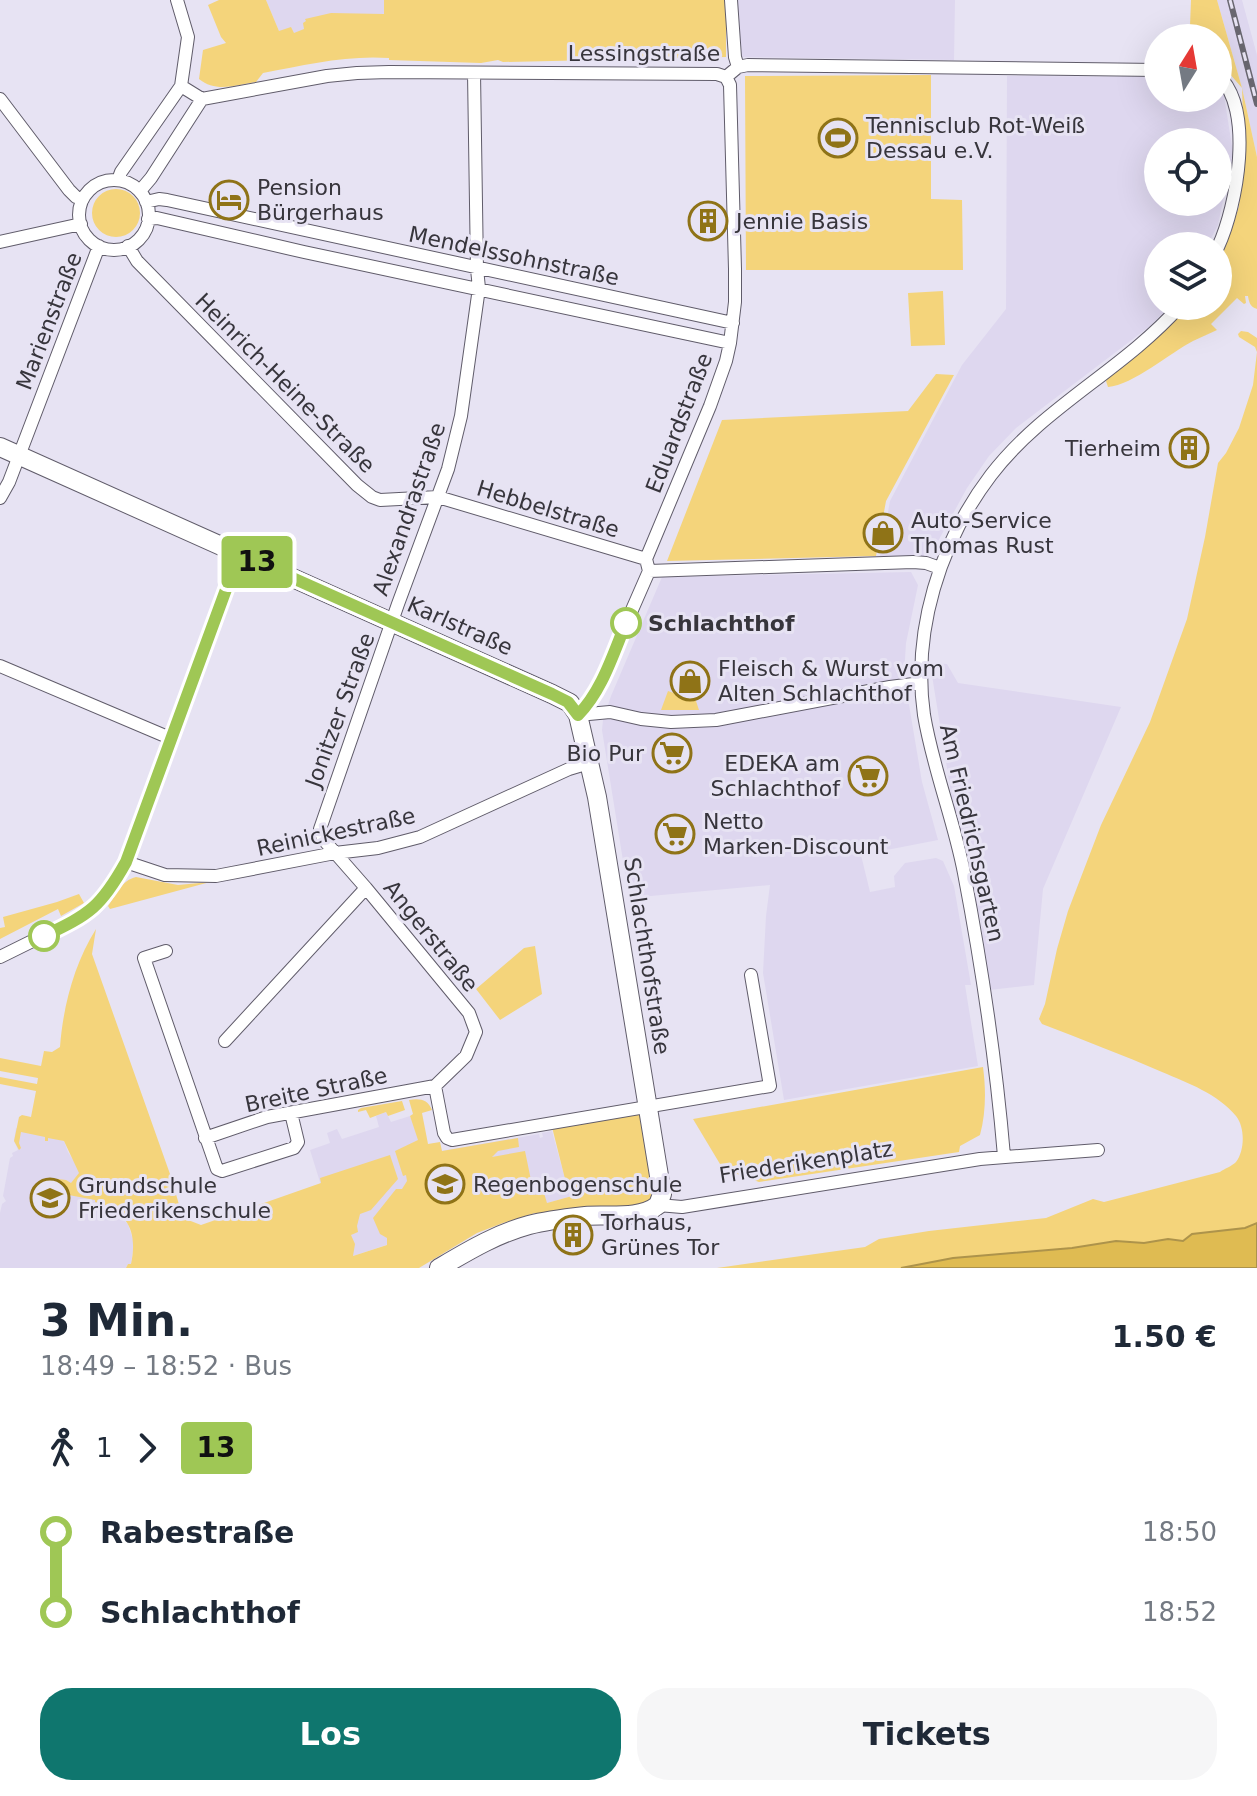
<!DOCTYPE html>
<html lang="de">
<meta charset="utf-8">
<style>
:root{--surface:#fff;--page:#f6f6f7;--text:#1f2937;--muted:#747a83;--accent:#0f766e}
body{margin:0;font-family:"DejaVu Sans",sans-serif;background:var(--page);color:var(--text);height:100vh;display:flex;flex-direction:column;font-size:30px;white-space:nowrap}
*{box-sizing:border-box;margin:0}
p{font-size:26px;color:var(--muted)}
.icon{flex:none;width:44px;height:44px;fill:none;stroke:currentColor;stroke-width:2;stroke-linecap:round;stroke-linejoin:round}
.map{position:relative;height:1268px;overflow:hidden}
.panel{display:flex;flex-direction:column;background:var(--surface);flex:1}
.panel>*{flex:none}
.badge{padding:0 16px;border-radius:6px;font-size:28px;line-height:52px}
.needle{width:52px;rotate:11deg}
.fabs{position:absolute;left:1144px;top:24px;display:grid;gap:16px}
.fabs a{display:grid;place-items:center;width:88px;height:88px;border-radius:50%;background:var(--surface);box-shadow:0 8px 32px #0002;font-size:40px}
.map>.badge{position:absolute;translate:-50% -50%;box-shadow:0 0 0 4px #fff}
.legs{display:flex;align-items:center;gap:12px;height:88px;padding:0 40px;font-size:26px}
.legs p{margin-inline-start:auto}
.overview{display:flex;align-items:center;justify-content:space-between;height:136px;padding:0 40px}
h1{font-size:44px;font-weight:800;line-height:60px}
.cta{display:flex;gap:16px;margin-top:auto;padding:16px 40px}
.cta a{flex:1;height:92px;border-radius:32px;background:var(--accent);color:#fff;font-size:32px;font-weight:800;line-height:92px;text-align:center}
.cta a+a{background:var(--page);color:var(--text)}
ul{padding:0 40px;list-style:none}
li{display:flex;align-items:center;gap:28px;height:80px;font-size:30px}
li i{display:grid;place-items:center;width:12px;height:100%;margin:0 10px;background:currentColor}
li i::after{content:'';width:20px;height:20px;margin:-10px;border:6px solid;border-radius:50%;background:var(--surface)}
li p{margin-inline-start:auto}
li:first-child i{background:linear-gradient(#0000 50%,currentColor 0)}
li:last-child i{background:linear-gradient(currentColor 50%,#0000 0)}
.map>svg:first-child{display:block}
.built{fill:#ded7ef;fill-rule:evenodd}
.green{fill:#f4d47b}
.water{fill:#dfbb52;stroke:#ad934b;stroke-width:2}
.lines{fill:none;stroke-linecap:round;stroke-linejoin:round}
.minor-casing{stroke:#605c6a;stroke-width:14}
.secondary-casing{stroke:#605c6a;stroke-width:20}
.minor{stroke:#fff;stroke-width:12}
.secondary{stroke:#fff;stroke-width:18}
.rail-casing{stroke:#696770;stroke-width:6}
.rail{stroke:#e7e3f3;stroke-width:3;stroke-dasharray:9;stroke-linecap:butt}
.line-1-casing{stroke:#fff;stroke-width:18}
.line-1{stroke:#9fc755;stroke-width:12}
.stop-1-dot{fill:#fff;stroke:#9fc755;stroke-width:4}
.labels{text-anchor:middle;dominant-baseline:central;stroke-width:6;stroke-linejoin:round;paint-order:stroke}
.street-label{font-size:22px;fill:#37353c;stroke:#e7e3f3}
.poi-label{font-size:22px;fill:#37353c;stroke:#e7e3f3;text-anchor:start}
.stop-label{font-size:22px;font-weight:bold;fill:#37353c;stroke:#e7e3f3;text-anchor:start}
</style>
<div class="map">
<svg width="1257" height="1268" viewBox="0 0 1257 1268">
<rect width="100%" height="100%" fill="#e7e3f3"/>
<path class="built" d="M 266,0 L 389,0 L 389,14 L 306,21 L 305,29 L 294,34 L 279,31 Z
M 737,0 L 955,0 L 954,60 L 742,57 Z
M 1217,0 L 1242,0 L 1257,55 L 1257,157 L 1242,88 Z
M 1007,76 L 1158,77 L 1158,98 L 1218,98 L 1218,85 L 1223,89 L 1233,153 L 1218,225 L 1207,246 L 1158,246 L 1158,306 L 1170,306 L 1150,326 L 1016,428 L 989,456 L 967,488 L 930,556 L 880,556 L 890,501 L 962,365 L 1006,309 ZM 1158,142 L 1218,142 L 1218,202 L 1158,202 Z
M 911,572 L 918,585 L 906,643 L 904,675 L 922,782 L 938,840 L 861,855 L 870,892 L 895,887 L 894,876 L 905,863 L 936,858 L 943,861 L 954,886 L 971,985 L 965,985 L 978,1066 L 784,1100 L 763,973 L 766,916 L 770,885 L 629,898 L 602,730 L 603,720 L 611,696 L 662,577 Z
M 930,663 L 947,664 L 958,683 L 1121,707 L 1043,889 L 1034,985 L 989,990 L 981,922 L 951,793 Z
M 386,1112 L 391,1122 L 410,1116 L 424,1154 L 539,1134 L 540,1138 L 543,1137 L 542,1133 L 552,1131 L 567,1186 L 569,1186 L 572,1196 L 547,1203 L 543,1193 L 344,1259 L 310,1150 L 330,1143 L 327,1133 L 337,1129 L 342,1139 L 379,1127 L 376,1116 Z
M 16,1128 L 64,1141 L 68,1152 L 96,1196 L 99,1206 L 118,1214 L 128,1224 L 134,1243 L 131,1265 L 128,1264 L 126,1268 L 0,1268 L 0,1213 L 2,1204 L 6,1201 L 3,1196 L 10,1158 L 13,1156 L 12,1153 L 18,1150 L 14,1141 Z"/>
<path class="green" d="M 219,0 L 266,0 L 279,31 L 291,27 L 294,33 L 304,29 L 303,23 L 306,21 L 305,19 L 331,13 L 384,14 L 384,0 L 726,0 L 726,57 L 503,62 L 498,60 L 481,63 L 389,60 L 389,58 C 346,55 305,65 263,73 L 256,82 C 236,85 216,93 199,79 L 203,50 L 226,43 L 221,37 L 208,5 Z
M 1191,0 L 1217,0 L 1242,88 L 1257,157 L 1257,309 C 1250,307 1249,302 1248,296 L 1245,296 L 1246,303 L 1244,304 L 1237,298 L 1211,324 L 1217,330 C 1209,334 1201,337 1193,341 C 1170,353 1133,385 1108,387 L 1106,381 L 1109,377 L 1149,345 L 1187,306 L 1218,306 L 1218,260 L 1231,232 L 1239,206 L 1244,148 L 1242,88 L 1229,73 L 1218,68 L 1218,38 L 1194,38 L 1190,26 Z
M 931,75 L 931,199 L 962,200 L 963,270 L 746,270 L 745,76 Z
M92 213a24 24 0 1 1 48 0a24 24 0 1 1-48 0Z
M 943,291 L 945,345 L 911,346 L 908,293 Z
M 1241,331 L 1248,332 L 1257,338 L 1257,1223 L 1245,1228 L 1192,1234 L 1183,1241 L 1168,1239 L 1144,1243 L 1116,1241 L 1072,1248 L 953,1258 L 901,1268 L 717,1268 L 865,1247 L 879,1239 L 929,1231 L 1046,1218 L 1093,1199 L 1104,1202 L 1220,1172 C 1224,1169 1232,1166 1236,1162 C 1245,1150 1245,1127 1236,1116 C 1218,1094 1188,1083 1162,1072 C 1123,1055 1083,1040 1042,1024 L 1039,1019 L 1045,1004 L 1057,949 L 1068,911 L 1101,825 L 1150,722 L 1187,619 L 1205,537 L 1218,463 L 1226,453 L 1239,428 L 1253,385 L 1257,352 L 1255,347 L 1239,337 L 1238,334 Z
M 936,374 L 954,375 L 886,501 L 876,556 L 667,561 L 722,420 L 908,411 Z
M 668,691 L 696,701 L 699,710 L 661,710 Z
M 136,877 L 178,885 L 210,882 L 110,909 L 108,906 C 116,895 122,880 136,877 Z
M 79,894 L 84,903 L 61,916 L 58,909 L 0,939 L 0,928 L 5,927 L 3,917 L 57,902 Z
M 96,929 L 92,954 L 170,1174 L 183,1218 L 201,1225 L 321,1183 L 320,1178 L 390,1155 L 398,1179 L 371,1210 L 360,1214 L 357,1226 L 358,1232 L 351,1235 L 355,1244 L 353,1256 L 387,1245 L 387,1238 L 380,1234 L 373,1218 L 396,1189 L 402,1189 L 407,1181 L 406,1175 L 403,1176 L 395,1151 L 418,1140 L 410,1116 L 413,1114 L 409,1100 C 419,1098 428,1099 432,1110 L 422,1113 L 428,1144 L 440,1142 L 442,1151 L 518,1138 L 519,1147 L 498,1151 L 492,1157 L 525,1151 L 534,1195 L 544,1193 L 547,1203 L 572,1196 L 569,1187 L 567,1187 L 552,1127 L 642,1113 C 645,1132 661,1184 651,1199 C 647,1203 645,1204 640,1206 L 540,1217 L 535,1213 L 503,1223 L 477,1233 L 419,1268 L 126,1268 L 128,1264 L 131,1264 C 137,1236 131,1212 99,1206 L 99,1203 L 95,1202 L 95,1200 L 53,1192 L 52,1189 L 57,1186 L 58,1179 L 66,1180 L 71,1183 L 79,1173 L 64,1141 L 48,1138 L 48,1141 L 45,1141 L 45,1137 L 21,1132 L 19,1143 L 21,1148 L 19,1150 L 14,1141 L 19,1117 L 22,1115 L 31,1117 L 36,1091 L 0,1084 L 0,1077 L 37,1084 L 38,1078 L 0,1071 L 0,1058 L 41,1066 L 44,1051 L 52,1052 L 60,1047 C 63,1007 74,964 96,929 Z
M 535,946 L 542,994 L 500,1020 L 476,989 L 524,948 Z
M 983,1067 C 986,1089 986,1113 980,1135 L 960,1146 L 959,1152 L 759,1182 L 723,1169 L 693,1119 Z
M 402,1101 L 405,1110 L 388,1116 L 386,1112 L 370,1118 L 366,1110 L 358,1112 L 358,1110 L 361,1108 Z"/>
<path class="water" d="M 1257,1223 L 1257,1268 L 901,1268 L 953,1258 L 1072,1248 L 1116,1241 L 1144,1243 L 1168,1239 L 1183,1241 L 1192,1234 L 1245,1228 Z"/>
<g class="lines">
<defs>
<path id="minor" d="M 731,0 L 735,57 L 738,67
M 1218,75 C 1255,109 1237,206 1218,247
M 726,77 L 738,67 L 748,65 L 1158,70
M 181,86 L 202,99 L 327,76 L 357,73 L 389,72 L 717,74 L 726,77
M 0,99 L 69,190 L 76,197 L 83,199
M 118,180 L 121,172 L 181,86 L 188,37 L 177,0
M79 215a35 35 0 1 1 70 0a35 35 0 1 1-70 0Z
M 140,191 L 151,178 L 202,99
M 146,202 L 159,199 L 167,200 L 733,323
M 148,219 L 157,218 L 304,252 L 730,343
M 0,242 L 81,224
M 128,246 L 137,261 L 357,485 L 372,497 L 380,500 L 438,497 L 646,559
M 0,498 L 9,482 L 99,246
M 649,571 L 913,562 L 926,563 L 940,568
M 0,666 L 170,738
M 578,715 L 586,707 L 597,690 L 649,571 L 646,559 L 710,406 L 726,361 L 730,343 L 735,302 L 735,269 L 730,85 L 726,77
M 578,715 L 610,712 L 641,719 L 671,722 L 716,720 L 890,687 L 921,683
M 126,862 L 165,875 L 216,876 L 335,853 L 378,848 L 420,837 L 569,769 L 589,763
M 166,951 L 144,958 L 217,1169 L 222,1171 L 294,1148 L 298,1142 L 291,1113
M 0,957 L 83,916 C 103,902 114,883 126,862 L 239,554
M 225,1041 L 366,888
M 435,1086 L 466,1056 L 476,1032 L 469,1013 L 366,888 L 323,839 L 320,829 L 398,604 L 448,469 L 461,416 L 479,288 L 477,269 L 474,73
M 435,1086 L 444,1133 L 447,1138 L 452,1140 L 770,1086 L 751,975
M 205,1138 L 267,1117 L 435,1086
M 1004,1156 C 996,1061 982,967 964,873 C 954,820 933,769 924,715 C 912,631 940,542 991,475 C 1043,407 1123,370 1180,306
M 658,1205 L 682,1207 L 980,1159 L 1098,1150"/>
<path id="secondary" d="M 0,447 L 552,694 L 570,703 L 578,715 L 597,797 L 662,1194 L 658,1205 C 640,1220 607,1214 585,1216 C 567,1218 548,1220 529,1225 C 496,1234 468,1251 439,1268"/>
</defs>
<use href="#minor" class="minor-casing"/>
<use href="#secondary" class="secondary-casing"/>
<use href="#minor" class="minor"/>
<use href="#secondary" class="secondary"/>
<defs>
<path id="rail" d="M 1230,0 L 1257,104"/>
</defs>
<use href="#rail" class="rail-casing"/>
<use href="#rail" class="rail"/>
</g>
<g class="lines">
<defs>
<path id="line-1" d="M 44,936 C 90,914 101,907 126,862 L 239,554 L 552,694 L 568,702 L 578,715 C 602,691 613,654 626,623"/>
</defs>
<use href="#line-1" class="line-1-casing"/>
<use href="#line-1" class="line-1"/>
</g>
<defs>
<symbol id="stadium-ring" viewBox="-11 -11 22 22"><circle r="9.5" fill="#e7e3f3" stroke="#8f7317" stroke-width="1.5"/><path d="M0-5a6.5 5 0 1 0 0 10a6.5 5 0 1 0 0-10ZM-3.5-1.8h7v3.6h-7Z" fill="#8f7317"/></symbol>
<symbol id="hotel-ring" viewBox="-11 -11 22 22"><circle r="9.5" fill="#e7e3f3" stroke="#8f7317" stroke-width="1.5"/><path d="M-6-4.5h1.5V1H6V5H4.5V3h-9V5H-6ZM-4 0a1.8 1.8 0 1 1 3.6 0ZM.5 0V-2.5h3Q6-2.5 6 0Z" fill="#8f7317"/></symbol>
<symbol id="building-ring" viewBox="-11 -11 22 22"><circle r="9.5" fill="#e7e3f3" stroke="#8f7317" stroke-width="1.5"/><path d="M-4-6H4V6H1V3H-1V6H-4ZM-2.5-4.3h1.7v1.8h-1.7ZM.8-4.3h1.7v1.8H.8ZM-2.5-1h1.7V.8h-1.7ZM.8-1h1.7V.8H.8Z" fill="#8f7317"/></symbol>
<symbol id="shop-ring" viewBox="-11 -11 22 22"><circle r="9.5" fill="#e7e3f3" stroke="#8f7317" stroke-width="1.5"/><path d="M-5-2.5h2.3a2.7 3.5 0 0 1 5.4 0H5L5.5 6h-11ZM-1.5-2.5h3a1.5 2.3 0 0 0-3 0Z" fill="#8f7317"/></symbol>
<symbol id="supermarket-ring" viewBox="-11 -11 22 22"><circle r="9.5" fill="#e7e3f3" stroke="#8f7317" stroke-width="1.5"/><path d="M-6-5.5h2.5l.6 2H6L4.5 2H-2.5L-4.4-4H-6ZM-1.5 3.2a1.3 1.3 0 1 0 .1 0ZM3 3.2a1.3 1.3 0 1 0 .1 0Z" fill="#8f7317"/></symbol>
<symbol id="school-ring" viewBox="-11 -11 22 22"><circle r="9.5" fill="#e7e3f3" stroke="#8f7317" stroke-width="1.5"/><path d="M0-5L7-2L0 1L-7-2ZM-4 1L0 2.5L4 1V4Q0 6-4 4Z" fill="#8f7317"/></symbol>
</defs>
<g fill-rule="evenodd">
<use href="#stadium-ring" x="816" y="116" width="44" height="44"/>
<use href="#hotel-ring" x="207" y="178" width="44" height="44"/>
<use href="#building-ring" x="686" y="199" width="44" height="44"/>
<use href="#building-ring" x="1167" y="426" width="44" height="44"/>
<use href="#shop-ring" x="861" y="511" width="44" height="44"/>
<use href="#shop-ring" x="668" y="659" width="44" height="44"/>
<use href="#supermarket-ring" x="650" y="731" width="44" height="44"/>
<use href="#supermarket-ring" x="846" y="754" width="44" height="44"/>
<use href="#supermarket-ring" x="653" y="812" width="44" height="44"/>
<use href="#school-ring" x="423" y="1162" width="44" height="44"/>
<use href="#school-ring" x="28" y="1176" width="44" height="44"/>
<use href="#building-ring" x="551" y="1213" width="44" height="44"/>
</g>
<g class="stop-1-dot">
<circle cx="626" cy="623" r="14"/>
<circle cx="44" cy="936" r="14"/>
</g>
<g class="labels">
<g class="street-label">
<text x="644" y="53">Lessingstraße</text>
<text transform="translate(514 256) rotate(12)">Mendelssohnstraße</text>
<text transform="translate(49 321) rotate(-69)">Marienstraße</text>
<text transform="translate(285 383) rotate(45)">Heinrich-Heine-Straße</text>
<text transform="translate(679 423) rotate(-69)">Eduardstraße</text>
<text transform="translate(409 509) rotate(-71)">Alexandrastraße</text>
<text transform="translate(548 509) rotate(17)">Hebbelstraße</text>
<text transform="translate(460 626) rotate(24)">Karlstraße</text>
<text transform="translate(340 710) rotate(-70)">Jonitzer Straße</text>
<text transform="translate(336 832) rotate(-12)">Reinickestraße</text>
<text transform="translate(972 833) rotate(77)">Am Friedrichsgarten</text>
<text transform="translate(431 936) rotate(51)">Angerstraße</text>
<text transform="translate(647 956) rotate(81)">Schlachthofstraße</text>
<text transform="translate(316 1090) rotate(-12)">Breite Straße</text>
<text transform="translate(806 1162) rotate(-9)">Friederikenplatz</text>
</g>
<g class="poi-label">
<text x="866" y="125">Tennisclub Rot-Weiß<tspan x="866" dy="25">Dessau e.V.</tspan></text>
<text x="257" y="187">Pension<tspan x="257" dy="25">Bürgerhaus</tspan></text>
<text x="736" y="221">Jennie Basis</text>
<text x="1161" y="448" text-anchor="end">Tierheim</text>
<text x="911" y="520">Auto-Service<tspan x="911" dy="25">Thomas Rust</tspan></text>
<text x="718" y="668">Fleisch &amp; Wurst vom<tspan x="718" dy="25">Alten Schlachthof</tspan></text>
<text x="644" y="753" text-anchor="end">Bio Pur</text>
<text x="840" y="763" text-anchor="end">EDEKA am<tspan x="840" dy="25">Schlachthof</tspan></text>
<text x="703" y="821">Netto<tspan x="703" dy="25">Marken-Discount</tspan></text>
<text x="473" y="1184">Regenbogenschule</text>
<text x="78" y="1185">Grundschule<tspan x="78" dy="25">Friederikenschule</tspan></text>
<text x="601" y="1222">Torhaus,<tspan x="601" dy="25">Grünes Tor</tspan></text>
</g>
<g class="stop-label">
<text x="648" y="623">Schlachthof</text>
</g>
</g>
</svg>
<div class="fabs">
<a><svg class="needle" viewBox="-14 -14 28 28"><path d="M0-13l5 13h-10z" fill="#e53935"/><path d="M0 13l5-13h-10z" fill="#747a83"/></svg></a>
<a><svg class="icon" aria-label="locate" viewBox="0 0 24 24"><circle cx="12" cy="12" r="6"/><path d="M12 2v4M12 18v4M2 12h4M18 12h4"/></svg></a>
<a><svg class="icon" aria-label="layers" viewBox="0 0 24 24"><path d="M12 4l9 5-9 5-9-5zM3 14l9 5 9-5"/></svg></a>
</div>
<b class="badge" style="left:257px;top:562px;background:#9fc755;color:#111">13</b>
</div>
<section class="panel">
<div class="overview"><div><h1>3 Min.</h1><p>18:49 – 18:52 · Bus</p></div><b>1.50 €</b></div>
<div class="legs"><svg class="icon" aria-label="walk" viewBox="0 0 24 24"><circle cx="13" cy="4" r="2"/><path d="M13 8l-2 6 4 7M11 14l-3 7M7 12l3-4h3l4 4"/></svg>1<svg class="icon" aria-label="forward" viewBox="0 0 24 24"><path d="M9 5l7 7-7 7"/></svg><b class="badge" style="background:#9fc755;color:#111">13</b></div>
<ul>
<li><i style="color:#9fc755"></i><b>Rabestraße</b><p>18:50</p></li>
<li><i style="color:#9fc755"></i><b>Schlachthof</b><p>18:52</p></li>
</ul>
<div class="cta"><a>Los</a><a>Tickets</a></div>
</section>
